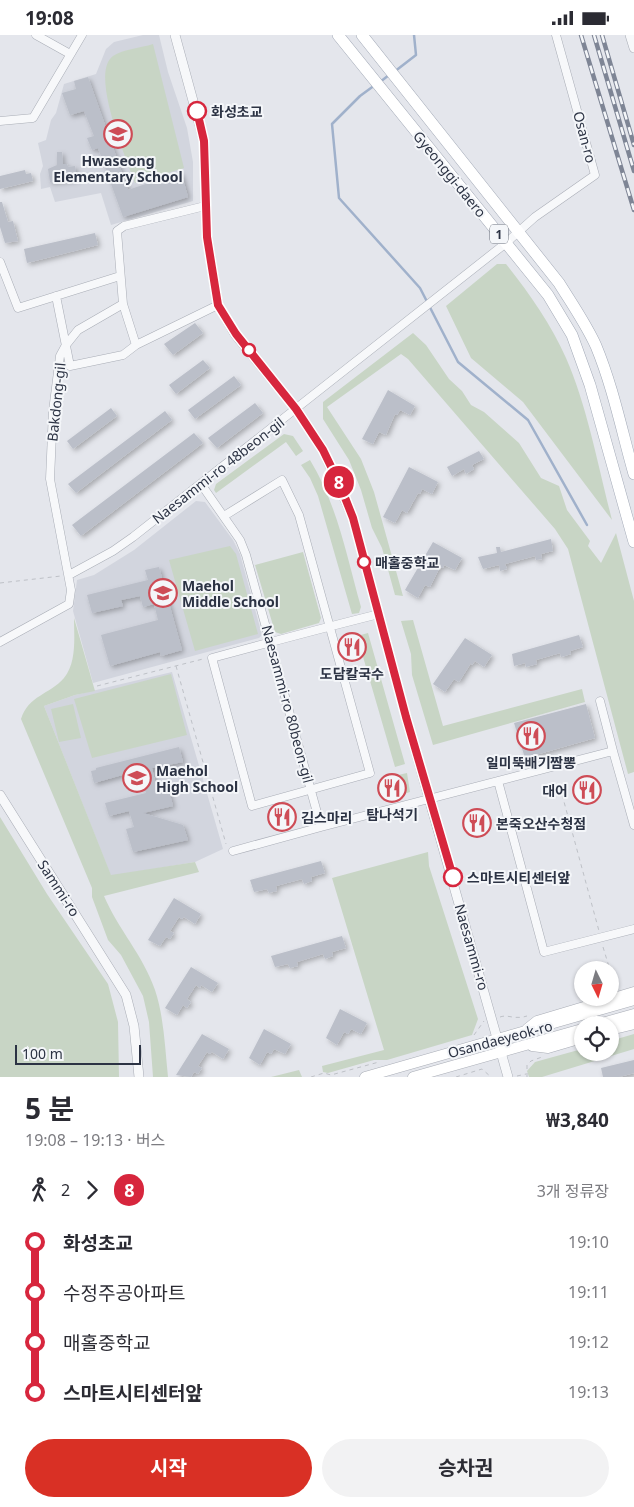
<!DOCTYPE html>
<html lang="ko">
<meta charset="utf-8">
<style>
:root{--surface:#fff;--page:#f2f2f3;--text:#2b2b33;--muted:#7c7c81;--accent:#d93025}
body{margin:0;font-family:"Noto Sans","Noto Sans KR",sans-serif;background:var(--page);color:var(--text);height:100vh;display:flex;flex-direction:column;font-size:19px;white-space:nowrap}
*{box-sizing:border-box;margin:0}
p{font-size:16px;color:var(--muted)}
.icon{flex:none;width:28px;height:28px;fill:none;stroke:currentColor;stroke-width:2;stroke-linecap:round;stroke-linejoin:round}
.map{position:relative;height:1042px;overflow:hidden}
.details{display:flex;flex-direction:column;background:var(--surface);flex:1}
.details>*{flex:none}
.badge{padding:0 10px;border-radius:16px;font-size:18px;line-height:32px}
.needle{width:32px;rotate:175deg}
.tools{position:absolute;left:574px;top:926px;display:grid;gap:10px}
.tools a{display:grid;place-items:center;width:45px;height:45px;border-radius:50%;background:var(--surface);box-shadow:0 1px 4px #0004;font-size:25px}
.scale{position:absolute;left:15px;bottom:12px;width:126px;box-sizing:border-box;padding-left:5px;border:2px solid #2c3344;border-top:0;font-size:14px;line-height:18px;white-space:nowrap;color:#2c3344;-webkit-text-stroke:4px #f4f6f9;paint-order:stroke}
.map>.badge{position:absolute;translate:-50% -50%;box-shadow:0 0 0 2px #fff}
.legs{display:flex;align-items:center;gap:8px;height:55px;padding:0 25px;font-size:16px}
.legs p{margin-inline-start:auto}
.summary{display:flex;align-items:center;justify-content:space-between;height:85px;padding:0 25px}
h1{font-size:28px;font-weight:700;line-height:38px}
.cta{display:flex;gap:10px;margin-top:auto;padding:10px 25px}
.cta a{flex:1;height:58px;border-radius:30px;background:var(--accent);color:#fff;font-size:20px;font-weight:700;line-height:58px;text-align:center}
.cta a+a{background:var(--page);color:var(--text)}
ul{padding:0 25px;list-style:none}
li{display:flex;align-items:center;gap:18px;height:50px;font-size:19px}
li i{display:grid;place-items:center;width:8px;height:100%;margin:0 6px;background:currentColor}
li i::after{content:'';width:12px;height:12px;margin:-6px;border:4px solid;border-radius:50%;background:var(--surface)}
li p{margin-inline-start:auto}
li:first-child i{background:linear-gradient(#0000 50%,currentColor 0)}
li:last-child i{background:linear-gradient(currentColor 50%,#0000 0)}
.status{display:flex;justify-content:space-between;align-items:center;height:35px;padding:0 25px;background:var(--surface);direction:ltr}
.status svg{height:14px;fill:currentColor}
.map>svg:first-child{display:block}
.built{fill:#d2d5de}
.green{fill:#c8d5c5}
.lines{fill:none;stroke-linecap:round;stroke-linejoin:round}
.stream{stroke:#a0b1cb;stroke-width:2.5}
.building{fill:#bbbfc9;filter:url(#shadow)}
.minor-casing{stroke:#a9adb6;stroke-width:9}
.tertiary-casing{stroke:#a9adb6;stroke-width:10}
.secondary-casing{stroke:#a9adb6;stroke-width:11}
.primary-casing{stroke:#a3aab7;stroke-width:12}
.path{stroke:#bec1c7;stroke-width:1;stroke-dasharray:4 4;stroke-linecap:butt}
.minor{stroke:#f7f8fa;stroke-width:8}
.tertiary{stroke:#f7f8fa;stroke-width:9}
.secondary{stroke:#fff;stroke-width:10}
.primary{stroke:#fff;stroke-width:11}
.rail-casing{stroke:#7e8595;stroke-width:4.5}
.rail{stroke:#f4f6f9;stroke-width:2.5;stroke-dasharray:8;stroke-linecap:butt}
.line-1-casing{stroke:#fff;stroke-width:11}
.line-1{stroke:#d7263d;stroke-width:8}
.stop-1-dot{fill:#fff;stroke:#d7263d;stroke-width:2.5}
.labels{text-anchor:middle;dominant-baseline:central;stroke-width:4;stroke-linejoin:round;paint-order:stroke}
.shield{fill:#f4f6f9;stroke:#686e7a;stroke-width:1}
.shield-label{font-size:12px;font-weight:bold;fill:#2c3344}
.stop-label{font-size:14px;font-weight:bold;fill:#2c3344;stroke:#f4f6f9;text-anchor:start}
.street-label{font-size:14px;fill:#2c3344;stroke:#f4f6f9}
.poi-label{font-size:14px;font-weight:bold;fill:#2c3344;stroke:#f4f6f9}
</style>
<div class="status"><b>19:08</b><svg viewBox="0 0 49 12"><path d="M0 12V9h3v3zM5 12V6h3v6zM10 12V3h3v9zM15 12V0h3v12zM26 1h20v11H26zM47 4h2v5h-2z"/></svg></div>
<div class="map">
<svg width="634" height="1042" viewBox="0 0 634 1042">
<defs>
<filter id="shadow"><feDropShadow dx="2.5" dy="2.5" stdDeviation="2.5" flood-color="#0004"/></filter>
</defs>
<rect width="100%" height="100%" fill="#e4e6ec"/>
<path class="built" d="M 143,0 L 159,0 L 168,37 L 187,93 L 193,127 L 193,166 L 111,190 L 101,158 L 55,167 L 50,152 L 41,154 L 40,139 L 43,131 L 38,108 L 46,105 L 51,85 L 56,78 L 64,49 L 96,39 L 106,14 L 114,7 Z
M 196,466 L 205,467 L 233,505 L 240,519 L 262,600 L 259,603 L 93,648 L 73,576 L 77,545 L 94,540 L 134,515 Z
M 172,637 L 223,814 L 195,827 L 111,841 L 44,671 L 75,660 Z"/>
<path class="green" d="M 153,9 L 184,133 L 135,148 C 127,125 89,38 113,21 C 123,14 141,13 153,9 Z
M 497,229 L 506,229 C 529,258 551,289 566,323 C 587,370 599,435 612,485 L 523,367 L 471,323 L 446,271 Z
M 413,298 L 426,310 L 449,344 L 462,356 L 471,370 L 484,377 L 519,408 L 541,443 L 559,451 L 567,475 L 590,506 L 588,511 L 601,528 L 616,498 L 634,566 L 634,737 L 628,739 L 568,514 L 555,494 L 408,324 L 401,319 L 327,372 L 361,424 L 374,457 L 403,561 L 395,560 L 382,513 L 372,493 L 361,455 L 349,425 L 323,384 L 323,367 Z
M 284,399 L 293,401 L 303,416 L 296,421 L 286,407 L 216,458 L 214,455 L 216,449 Z
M 310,425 C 337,469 347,522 361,572 L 359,578 L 352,579 L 318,461 L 310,443 L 301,430 Z
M 230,511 L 236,519 L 258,599 L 195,616 L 169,525 Z
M 303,517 L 321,583 L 319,588 L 281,599 L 275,597 L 255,530 Z
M 74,583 L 95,656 L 75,660 L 44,671 L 111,840 L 195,827 L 199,837 L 104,861 C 118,894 143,920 155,955 C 164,982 165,1013 168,1042 L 153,1042 L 149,987 L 143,961 L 121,920 L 108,905 L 92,862 L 92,853 L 21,684 C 29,660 49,660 64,643 C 77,627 74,601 74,583 Z
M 413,585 L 443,691 L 582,654 L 585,667 L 433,710 L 412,640 L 411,619 L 401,586 Z
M 368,598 L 405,729 L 395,732 L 357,601 Z
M 171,639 L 187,700 L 92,723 L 74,664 Z
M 73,669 L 81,703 L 59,707 L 51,674 Z
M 407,738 L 410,757 L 404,759 L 398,740 Z
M 0,782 L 47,859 L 108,949 L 118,987 L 119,1042 L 0,1042 Z
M 428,817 L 429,831 L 478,984 L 472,1000 L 387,1025 L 374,1025 L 328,1038 L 323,1037 L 322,1031 L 384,1015 L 332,843 Z
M 634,999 L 634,1014 L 542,1042 L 529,1042 L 527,1036 L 535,1027 L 582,1014 L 582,1018 L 610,1018 L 610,1006 Z
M 299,1035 L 302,1042 L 271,1042 Z"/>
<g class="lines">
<path class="stream" d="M 394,37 L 416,20 L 414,0
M 380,47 L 389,40
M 375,50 L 360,61 L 332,89 L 339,163 L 420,253 L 458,327 L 528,385 L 587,490"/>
</g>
<path class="building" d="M 88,42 L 128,155 L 181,137 L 188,162 L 123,182 L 98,113 L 92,115 L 87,103 L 94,101 L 84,76 L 70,80 L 62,58 L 76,54 L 74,46 Z
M 57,117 L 62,117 L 63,129 L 67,129 L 68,132 L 75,131 L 77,144 L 50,147 L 48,134 L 57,130 Z
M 25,135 L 26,139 L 31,138 L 33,146 L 0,154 L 0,141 Z
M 0,167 L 2,167 L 8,187 L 13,186 L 18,206 L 5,208 L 0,192 Z
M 95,198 L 98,210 L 27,228 L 24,214 Z
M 195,288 L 203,298 L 173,320 L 164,309 Z
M 203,325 L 210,333 L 176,359 L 169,350 Z
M 234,341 L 241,350 L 195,384 L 188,375 Z
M 388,355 L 415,371 L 410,380 L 400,375 L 397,380 L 395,379 L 386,400 L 379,397 L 373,409 L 362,404 Z
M 255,368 L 263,378 L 217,413 L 208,403 Z
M 111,373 L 117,381 L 73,414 L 67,406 Z
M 165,376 L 172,385 L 127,419 L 76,458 L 68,449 Z
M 194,398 L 203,408 L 81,501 L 72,490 Z
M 479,416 L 484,424 L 472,430 L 474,434 L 466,439 L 464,434 L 452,441 L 447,432 Z
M 409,432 L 438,447 L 432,459 L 422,454 L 420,459 L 418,458 L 407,478 L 402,475 L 395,488 L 383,482 Z
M 551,504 L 553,516 L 541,519 L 542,524 L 536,525 L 535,521 L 505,529 L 507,534 L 500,536 L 499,530 L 483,534 L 478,522 L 497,518 L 496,512 L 500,512 L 501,517 Z
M 433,507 L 462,523 L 455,535 L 444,530 L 443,533 L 440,532 L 430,552 L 425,550 L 418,563 L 405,555 Z
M 159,532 L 182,615 L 161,621 L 160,617 L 110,631 L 101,600 L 158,585 L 154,569 L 143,572 L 140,561 L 121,565 L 123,571 L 92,578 L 87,560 L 148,545 L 145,535 Z
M 579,600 L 583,612 L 570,616 L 571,619 L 561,622 L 560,618 L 536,625 L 537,629 L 526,632 L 525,628 L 514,631 L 512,619 Z
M 465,603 L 492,620 L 484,632 L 475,626 L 472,630 L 471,628 L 459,647 L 454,644 L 445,657 L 433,649 Z
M 586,669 L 595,703 L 525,723 L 514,688 Z
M 179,712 L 183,727 L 152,733 L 157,755 L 168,752 L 173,771 L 143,778 L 183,790 L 188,805 L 133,817 L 126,794 L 134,792 L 129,776 L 109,781 L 105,768 L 146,758 L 140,735 L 94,748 L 91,736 L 96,735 L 96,733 Z
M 321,826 L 325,838 L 311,842 L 312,846 L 304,849 L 302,844 L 276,851 L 277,856 L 269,858 L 267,854 L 254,857 L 250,845 Z
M 174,863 L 201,879 L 195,889 L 184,882 L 182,884 L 179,882 L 170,896 L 174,898 L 170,904 L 166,902 L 160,911 L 148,905 Z
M 342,901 L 346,913 L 332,917 L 333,921 L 325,924 L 323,919 L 297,927 L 298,931 L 290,933 L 288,929 L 275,932 L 271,921 Z
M 191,932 L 218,948 L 212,957 L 201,950 L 200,953 L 196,950 L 187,964 L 191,967 L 187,973 L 183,970 L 177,980 L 165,973 Z
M 340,974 L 367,988 L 361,999 L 351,994 L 348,999 L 344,997 L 337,1010 L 326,1003 Z
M 264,994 L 291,1009 L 285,1019 L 274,1014 L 271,1019 L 267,1017 L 260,1030 L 249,1023 Z
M 202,999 L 229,1014 L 223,1024 L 212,1017 L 210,1019 L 207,1017 L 198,1031 L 202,1033 L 198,1039 L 194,1037 L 191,1042 L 176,1040 Z
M 634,1025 L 634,1038 L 619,1042 L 603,1042 L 601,1033 Z"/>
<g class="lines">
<defs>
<path id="minor" d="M 36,0 L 70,19
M 0,86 L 33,83 L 82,0
M 0,227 L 18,273 L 120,241
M 56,261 L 70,331 L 123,320 L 136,310
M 123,269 L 136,310 L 218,270
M 201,449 L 240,505 L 246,520 L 321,792 L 613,716 L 634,790
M 224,481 L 282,445 L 299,480 L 370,738 L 252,771 L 212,623 C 267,608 323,593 379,579
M 69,540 L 113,516 L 133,502 L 506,208 L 535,182 L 595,140 L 556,0
M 0,607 L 69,569 L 71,555 L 50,444 L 53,376 L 60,321 L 66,310 L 78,295 L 123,269 L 117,196 L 124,191 L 205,171
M 600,666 L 613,716
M 498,746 L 544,917 L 634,894
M 233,816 L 321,792"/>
<path id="tertiary" d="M 175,0 L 204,106 L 207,201 L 218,270 L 235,299 L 296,374 L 323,415 L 353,483 L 406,682 L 508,1042
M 630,0 L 634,13
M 0,760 L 126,960 L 134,991 L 139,1042"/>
<path id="secondary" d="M 595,990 L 634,979
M 527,994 L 537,986 L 634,957
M 610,995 L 634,989
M 532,1011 L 548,1013 L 582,1003
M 365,1042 L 634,965
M 413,1042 L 582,994"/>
<path id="primary" d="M 338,0 L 548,260 L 572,300 L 590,350 L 634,507
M 362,0 L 559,248 C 572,269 586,289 596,311 C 613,352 622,397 634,439"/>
</defs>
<use href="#minor" class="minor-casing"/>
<use href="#tertiary" class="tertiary-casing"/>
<use href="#secondary" class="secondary-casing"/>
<use href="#primary" class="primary-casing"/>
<path class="path" d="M 0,548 L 61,541
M 176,631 L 226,809
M 97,651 L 203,624
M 560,752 L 599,896
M 603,912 L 610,935
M 610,936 L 614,951
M 500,982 C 508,979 514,985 527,981
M 474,1000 L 484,986
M 517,1041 L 526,1039
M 311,1042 L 324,1038 L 331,1040 L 379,1027
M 456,1042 L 482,1034 L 491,1042
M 527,1042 L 527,1030 L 531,1026 L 542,1022"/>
<use href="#minor" class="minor"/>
<use href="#tertiary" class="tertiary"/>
<use href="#secondary" class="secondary"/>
<use href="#primary" class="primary"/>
<defs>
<path id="rail" d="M 581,0 L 634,175
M 594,0 L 634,136
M 602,0 L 634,110"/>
</defs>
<use href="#rail" class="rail-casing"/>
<use href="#rail" class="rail"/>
</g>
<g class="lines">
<defs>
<path id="line-1" d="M 197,76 L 204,106 L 207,202 L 218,270 L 236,299 L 296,374 L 323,415 L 340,450 L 353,483 L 406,682 L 453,842"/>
</defs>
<use href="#line-1" class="line-1-casing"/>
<use href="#line-1" class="line-1"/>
</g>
<defs>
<symbol id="school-ring" viewBox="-11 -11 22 22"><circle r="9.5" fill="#f4f6f9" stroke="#ce4c56" stroke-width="1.5"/><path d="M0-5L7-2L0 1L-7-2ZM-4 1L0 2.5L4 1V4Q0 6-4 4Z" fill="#ce4c56"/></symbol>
<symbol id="restaurant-ring" viewBox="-11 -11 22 22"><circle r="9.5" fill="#f4f6f9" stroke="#ce4c56" stroke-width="1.5"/><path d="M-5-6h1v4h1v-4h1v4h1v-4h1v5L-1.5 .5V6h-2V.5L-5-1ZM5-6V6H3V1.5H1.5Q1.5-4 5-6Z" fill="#ce4c56"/></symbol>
</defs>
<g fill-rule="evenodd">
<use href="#school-ring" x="102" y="83" width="32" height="32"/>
<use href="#school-ring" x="147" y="542" width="32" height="32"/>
<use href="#restaurant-ring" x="336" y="596" width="32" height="32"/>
<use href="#restaurant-ring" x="515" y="685" width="32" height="32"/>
<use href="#school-ring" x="121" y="727" width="32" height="32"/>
<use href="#restaurant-ring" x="376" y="737" width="32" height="32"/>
<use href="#restaurant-ring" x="571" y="739" width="32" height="32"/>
<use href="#restaurant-ring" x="266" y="766" width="32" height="32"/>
<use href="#restaurant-ring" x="461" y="772" width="32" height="32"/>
</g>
<g class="stop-1-dot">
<circle cx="197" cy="76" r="9"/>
<circle cx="249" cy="315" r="6"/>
<circle cx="364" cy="527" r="6"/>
<circle cx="453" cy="842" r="9"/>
</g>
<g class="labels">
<rect class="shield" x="490" y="189.5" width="18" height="19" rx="4"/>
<g class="shield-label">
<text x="499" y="199">1</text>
</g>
<g class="stop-label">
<text x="211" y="76">화성초교</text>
<text x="375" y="527">매홀중학교</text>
<text x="467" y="842">스마트시티센터앞</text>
</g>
<g class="street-label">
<text transform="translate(585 102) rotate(75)">Osan-ro</text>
<text transform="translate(450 139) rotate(51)">Gyeonggi-daero</text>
<text transform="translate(56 367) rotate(-84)">Bakdong-gil</text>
<text transform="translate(218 435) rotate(-38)">Naesammi-ro 48beon-gil</text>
<text transform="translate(288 669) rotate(75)">Naesammi-ro 80beon-gil</text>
<text transform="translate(59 853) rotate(57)">Sammi-ro</text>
<text transform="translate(472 912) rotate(74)">Naesammi-ro</text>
<text transform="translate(500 1004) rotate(-15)">Osandaeyeok-ro</text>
</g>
<g class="poi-label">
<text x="118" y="125">Hwaseong<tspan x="118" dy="16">Elementary School</tspan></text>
<text x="182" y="550" text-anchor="start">Maehol<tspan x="182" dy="16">Middle School</tspan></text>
<text x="352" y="638">도담칼국수</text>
<text x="531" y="727">일미뚝배기짬뽕</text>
<text x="156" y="735" text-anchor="start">Maehol<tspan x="156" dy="16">High School</tspan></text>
<text x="568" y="755" text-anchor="end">대어</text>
<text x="392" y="779">탐나석기</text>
<text x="301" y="782" text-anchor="start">김스마리</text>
<text x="496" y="788" text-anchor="start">본죽오산수청점</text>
</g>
</g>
</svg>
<div class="tools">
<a><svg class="needle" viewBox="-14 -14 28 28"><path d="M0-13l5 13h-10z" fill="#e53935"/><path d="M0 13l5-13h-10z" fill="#7c7c81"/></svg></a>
<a><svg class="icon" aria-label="locate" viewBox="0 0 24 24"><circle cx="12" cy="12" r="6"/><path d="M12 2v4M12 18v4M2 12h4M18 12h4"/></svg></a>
</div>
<div class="scale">100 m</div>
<b class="badge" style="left:339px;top:447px;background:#d7263d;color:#fff">8</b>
</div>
<section class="details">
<div class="summary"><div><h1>5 분</h1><p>19:08 – 19:13 · 버스</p></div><b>₩3,840</b></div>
<div class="legs"><svg class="icon" aria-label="walk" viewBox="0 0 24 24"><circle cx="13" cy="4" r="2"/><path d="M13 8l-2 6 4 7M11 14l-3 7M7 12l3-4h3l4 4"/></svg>2<svg class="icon" aria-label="forward" viewBox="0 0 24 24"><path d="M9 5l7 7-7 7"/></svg><b class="badge" style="background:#d7263d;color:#fff">8</b><p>3개 정류장</p></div>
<ul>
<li><i style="color:#d7263d"></i><b>화성초교</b><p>19:10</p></li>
<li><i style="color:#d7263d"></i><span>수정주공아파트</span><p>19:11</p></li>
<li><i style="color:#d7263d"></i><span>매홀중학교</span><p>19:12</p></li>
<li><i style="color:#d7263d"></i><b>스마트시티센터앞</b><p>19:13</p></li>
</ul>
<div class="cta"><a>시작</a><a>승차권</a></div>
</section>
